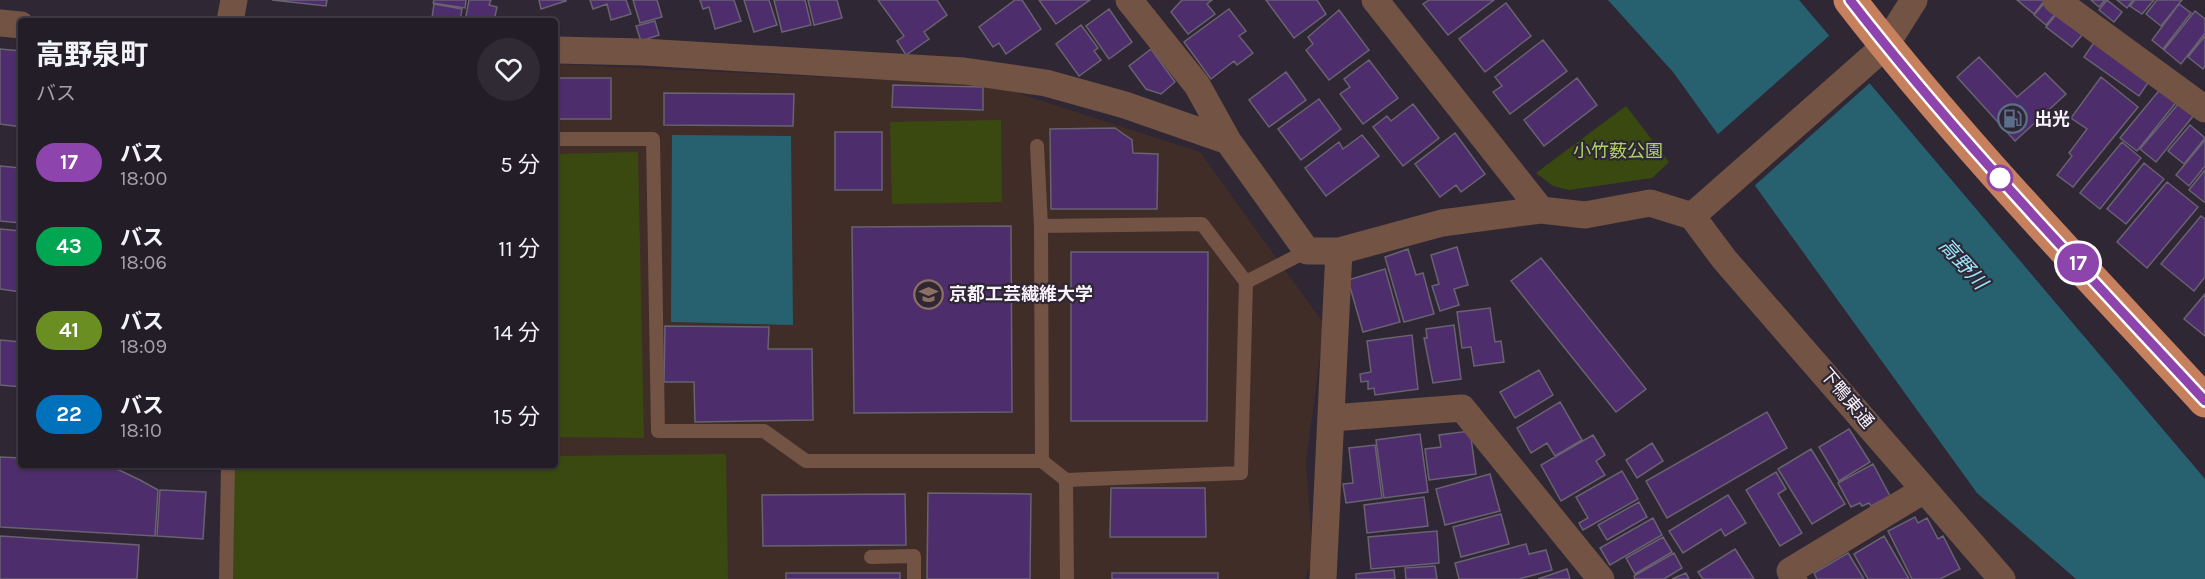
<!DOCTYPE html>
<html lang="ja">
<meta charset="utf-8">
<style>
:root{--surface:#231d27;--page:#2f2a33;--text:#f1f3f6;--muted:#a3a2a7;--line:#403b44}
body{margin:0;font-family:Karla,"Noto Sans JP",sans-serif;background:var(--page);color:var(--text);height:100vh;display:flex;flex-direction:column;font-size:22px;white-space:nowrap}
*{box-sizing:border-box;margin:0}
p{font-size:20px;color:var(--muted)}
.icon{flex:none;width:33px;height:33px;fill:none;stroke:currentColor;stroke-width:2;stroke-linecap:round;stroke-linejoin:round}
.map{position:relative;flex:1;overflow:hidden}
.drawer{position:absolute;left:18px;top:18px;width:540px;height:450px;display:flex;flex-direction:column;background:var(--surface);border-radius:6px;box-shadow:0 2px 4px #0004,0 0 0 2px var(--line)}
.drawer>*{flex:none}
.badge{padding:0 12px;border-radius:20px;font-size:21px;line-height:39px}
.map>.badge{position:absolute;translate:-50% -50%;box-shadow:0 0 0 3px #fff}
.round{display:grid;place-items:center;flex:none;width:63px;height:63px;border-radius:32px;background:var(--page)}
.summary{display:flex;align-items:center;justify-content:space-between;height:102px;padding:0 18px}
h1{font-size:28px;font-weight:700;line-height:45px}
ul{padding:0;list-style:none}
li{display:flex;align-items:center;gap:18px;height:84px;padding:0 18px}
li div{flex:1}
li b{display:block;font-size:22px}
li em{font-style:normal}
li .badge{min-width:66px;font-weight:700;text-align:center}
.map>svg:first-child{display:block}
.education{fill:#402d28}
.green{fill:#394910}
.water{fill:#276170}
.pier{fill:#2f2734}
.building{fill:#4d2d6c;stroke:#686271;stroke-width:1.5}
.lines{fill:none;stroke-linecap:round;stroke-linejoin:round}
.service{stroke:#725344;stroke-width:14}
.minor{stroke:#725344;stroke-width:27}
.trunk{stroke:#c6805d;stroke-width:33}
.line-casing{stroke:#fff;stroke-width:14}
.line{stroke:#8e44ad;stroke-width:9}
.stop-dot{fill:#fff;stroke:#8e44ad;stroke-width:3}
.labels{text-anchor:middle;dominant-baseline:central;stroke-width:4.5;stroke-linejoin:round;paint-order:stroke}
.poi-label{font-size:18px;font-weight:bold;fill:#f7f2fb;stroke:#2f2734;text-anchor:start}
.park-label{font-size:18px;fill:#afd168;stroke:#2f2734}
.street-label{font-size:18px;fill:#f7f2fb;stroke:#2f2734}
.water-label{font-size:20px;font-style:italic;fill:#98e6fc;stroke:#2f2734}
</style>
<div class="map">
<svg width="2205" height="579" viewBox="0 0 2205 579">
<rect width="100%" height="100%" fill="#2f2734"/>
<path class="education" d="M 555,64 L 993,85 L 1200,152 L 1324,324 L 1306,463 L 1313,559 L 1305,579 L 233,579 L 555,465 Z"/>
<path class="green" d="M 1626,106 L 1669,162 L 1652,178 L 1569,190 L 1553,186 L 1536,173 Z
M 1001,120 L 1002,202 L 892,204 L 890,122 Z
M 638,152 L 644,438 L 555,437 L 555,154 Z
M 726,454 L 728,579 L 233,579 L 233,465 L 555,465 L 555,456 Z"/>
<path class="water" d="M 1608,0 L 1799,0 L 2205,479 L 2205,579 L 2076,579 L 1977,493 L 1673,72 Z
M 672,135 L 791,136 L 793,325 L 671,322 Z"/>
<path class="pier" d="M 1830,35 L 1871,82 L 1753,187 L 1716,136 Z"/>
<path class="building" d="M 272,0 L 327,0 L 326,6 Z
M 434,0 L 466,0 L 465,8 L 433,3 Z
M 469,0 L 491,0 L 489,5 L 497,7 L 494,21 L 465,21 Z
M 539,0 L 566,0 L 566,1 L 541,9 Z
M 590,0 L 626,0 L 631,14 L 611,20 L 607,4 L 593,9 Z
M 633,0 L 657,0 L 662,17 L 640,23 Z
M 700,0 L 734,0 L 741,21 L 715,29 L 709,7 L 703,9 Z
M 744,0 L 769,0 L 777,25 L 754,32 Z
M 774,0 L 805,0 L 811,25 L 782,32 Z
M 808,0 L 837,0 L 842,18 L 814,25 Z
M 878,0 L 937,0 L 947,15 L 924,32 L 929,39 L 906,55 L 897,41 L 904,36 Z
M 1015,0 L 1022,0 L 1041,29 L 1006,54 L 999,43 L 993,47 L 979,27 Z
M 1039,0 L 1090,0 L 1056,24 Z
M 1182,0 L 1212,0 L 1207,4 L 1215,14 L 1188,34 L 1171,12 Z
M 1266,0 L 1317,0 L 1326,14 L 1294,38 Z
M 1429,0 L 1494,0 L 1448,35 L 1423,4 Z
M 2017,0 L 2045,0 L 2034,14 Z
M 2047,0 L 2061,7 L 2046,25 L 2034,15 Z
M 2091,0 L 2105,0 L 2099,7 Z
M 2107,0 L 2122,12 L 2114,22 L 2099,10 Z
M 2117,0 L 2133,0 L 2127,8 Z
M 2135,0 L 2154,0 L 2142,14 L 2130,6 Z
M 2157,0 L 2182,0 L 2161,26 L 2146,14 Z
M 1506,3 L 1531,36 L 1485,72 L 1459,39 Z
M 434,4 L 462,9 L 460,21 L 432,18 Z
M 2179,4 L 2191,13 L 2163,49 L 2152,40 Z
M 2062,7 L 2088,28 L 2072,47 L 2046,27 Z
M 1109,9 L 1132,42 L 1109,59 L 1086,26 Z
M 1229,9 L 1246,31 L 1239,36 L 1253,53 L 1237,65 L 1234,61 L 1211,79 L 1184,42 Z
M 1339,10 L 1369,50 L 1329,80 L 1306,50 L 1313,44 L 1308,37 Z
M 2195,11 L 2205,19 L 2205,33 L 2181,64 L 2164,50 Z
M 655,21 L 659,35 L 641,41 L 636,26 Z
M 1081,25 L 1098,48 L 1094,51 L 1101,60 L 1079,76 L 1056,44 Z
M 2205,36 L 2205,66 L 2203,69 L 2188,57 Z
M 2097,38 L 2152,77 L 2139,96 L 2084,57 Z
M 1543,40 L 1567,71 L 1510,114 L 1493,92 L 1502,86 L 1495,77 Z
M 0,49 L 21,51 L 21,127 L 0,124 Z
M 1151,49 L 1175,82 L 1161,94 L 1146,89 L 1129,66 Z
M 1979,57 L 2017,97 L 2045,73 L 2066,94 L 2015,141 L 1957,77 Z
M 1369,60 L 1398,98 L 1363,124 L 1340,94 L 1350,87 L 1344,79 Z
M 1286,72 L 1306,100 L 1269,127 L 1249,100 Z
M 2101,77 L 2138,107 L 2073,187 L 2057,175 L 2072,156 L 2069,153 L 2087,129 L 2071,118 Z
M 555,78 L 611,78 L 611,119 L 555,119 Z
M 1577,78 L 1597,105 L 1544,146 L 1524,120 Z
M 893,85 L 983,87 L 983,110 L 892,107 Z
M 2162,87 L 2178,100 L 2137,151 L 2120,138 Z
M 664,93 L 794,94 L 793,126 L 664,125 Z
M 1319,99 L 1341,129 L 1301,160 L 1278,129 Z
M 2179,103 L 2194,115 L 2156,162 L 2140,149 Z
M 1413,104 L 1439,138 L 1403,166 L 1373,127 L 1387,116 L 1391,121 Z
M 2190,125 L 2205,138 L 2184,164 L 2168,151 Z
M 1115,128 L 1132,140 L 1133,153 L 1158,154 L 1157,209 L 1051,209 L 1050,129 Z
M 835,132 L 882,132 L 882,190 L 835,190 Z
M 1455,133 L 1485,174 L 1461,192 L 1456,185 L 1440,197 L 1415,164 Z
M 1362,135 L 1379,156 L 1326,196 L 1305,168 L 1339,142 L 1343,149 Z
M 2205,140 L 2205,166 L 2189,186 L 2176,175 Z
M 2122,142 L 2141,158 L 2100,209 L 2080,193 Z
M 2144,163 L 2164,179 L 2126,224 L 2107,209 Z
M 0,166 L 21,168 L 21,223 L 0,221 Z
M 2205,170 L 2205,201 L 2204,202 L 2189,190 Z
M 2167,182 L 2198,207 L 2147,268 L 2117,242 Z
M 2201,216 L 2205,219 L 2205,277 L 2194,291 L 2161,264 Z
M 1011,226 L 1012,412 L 854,413 L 852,227 Z
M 0,229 L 21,231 L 21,292 L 0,289 Z
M 1457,247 L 1468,285 L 1454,289 L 1459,305 L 1440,311 L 1432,286 L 1439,284 L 1431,255 Z
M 1408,249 L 1416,275 L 1423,273 L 1434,314 L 1404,322 L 1385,257 Z
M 1071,252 L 1208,252 L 1207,421 L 1071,421 Z
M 1541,258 L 1646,389 L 1616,412 L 1511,281 Z
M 1385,269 L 1400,322 L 1363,332 L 1348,280 Z
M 2205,294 L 2205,336 L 2184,319 Z
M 1490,308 L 1495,342 L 1501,341 L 1504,362 L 1474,366 L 1471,347 L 1462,348 L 1457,312 Z
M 1454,325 L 1461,379 L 1433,383 L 1424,338 L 1427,338 L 1426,329 Z
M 665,326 L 769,327 L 768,349 L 812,349 L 813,420 L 695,422 L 694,382 L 664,382 Z
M 1412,335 L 1418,389 L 1375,395 L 1374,388 L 1368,389 L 1368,381 L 1361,382 L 1360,374 L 1371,372 L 1367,341 Z
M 0,340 L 21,342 L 21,387 L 0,385 Z
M 1539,370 L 1553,395 L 1515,418 L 1500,392 Z
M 1560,402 L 1582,440 L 1555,456 L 1547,443 L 1531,453 L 1517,428 Z
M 1767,412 L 1787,448 L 1667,518 L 1646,481 Z
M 1849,429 L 1870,462 L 1839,481 L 1819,447 Z
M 1470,431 L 1476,474 L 1429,480 L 1425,449 L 1441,447 L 1439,435 Z
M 1420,434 L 1428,492 L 1384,498 L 1376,440 Z
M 1593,435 L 1605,455 L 1596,461 L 1605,475 L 1561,501 L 1541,465 Z
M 1652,443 L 1663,461 L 1637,478 L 1626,460 Z
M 1375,445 L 1382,498 L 1346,503 L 1343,484 L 1353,483 L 1349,448 Z
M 1811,449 L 1845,504 L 1812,524 L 1778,469 Z
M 0,457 L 21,458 L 21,465 L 100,465 L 119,470 L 140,480 L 158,490 L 155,536 L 0,527 Z
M 1873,464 L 1890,496 L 1871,506 L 1869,503 L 1862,506 L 1860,503 L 1851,507 L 1838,483 Z
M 1622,471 L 1638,499 L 1583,530 L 1579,523 L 1588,518 L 1576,497 Z
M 1776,472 L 1786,489 L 1778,494 L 1802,533 L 1780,546 L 1746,490 Z
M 1490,474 L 1500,511 L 1445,525 L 1436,489 Z
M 1111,488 L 1205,488 L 1206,537 L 1110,537 Z
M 160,490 L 206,492 L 203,539 L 157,536 Z
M 928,493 L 1031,494 L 1030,579 L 927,579 Z
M 905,494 L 906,545 L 763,546 L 762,495 Z
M 1728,495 L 1746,523 L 1725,536 L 1721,529 L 1683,553 L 1669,531 Z
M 1424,497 L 1428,526 L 1367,533 L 1364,505 Z
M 1639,502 L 1647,517 L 1607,540 L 1598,525 Z
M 1501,514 L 1509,544 L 1461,557 L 1453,527 Z
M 1915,517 L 1918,523 L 1927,518 L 1938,539 L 1943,536 L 1960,569 L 1940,579 L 1912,579 L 1888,531 Z
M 1653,518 L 1662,535 L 1610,565 L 1600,548 Z
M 1437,531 L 1439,563 L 1371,569 L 1368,537 Z
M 0,536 L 139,545 L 137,579 L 0,579 Z
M 1884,536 L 1909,579 L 1868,579 L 1854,554 Z
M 1663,537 L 1672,552 L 1635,574 L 1626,558 Z
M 1526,544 L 1529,554 L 1546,550 L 1552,570 L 1519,579 L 1459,579 L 1455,563 Z
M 1735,549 L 1754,579 L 1703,579 L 1698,572 Z
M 1674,553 L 1682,568 L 1664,579 L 1635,579 L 1634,576 Z
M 1848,553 L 1864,579 L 1817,579 L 1814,573 Z
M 1435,566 L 1437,579 L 1406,579 L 1405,568 Z
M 1567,569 L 1570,579 L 1538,579 Z
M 1394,570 L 1395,579 L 1356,579 L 1356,574 Z
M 786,573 L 900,573 L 900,579 L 786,579 Z
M 1112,573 L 1218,573 L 1218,579 L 1112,579 Z
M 1686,573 L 1689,579 L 1672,579 Z"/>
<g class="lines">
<path class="service" d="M 555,139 L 653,139 L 658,431 L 764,431 L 806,461 L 1042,461 L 1066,480 L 1067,579
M 1037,146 L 1041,226 L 1202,224 L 1246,282 L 1241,473 L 1066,480
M 1041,226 L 1042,461
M 1246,282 L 1307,251
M 871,557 L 914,556 L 914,579
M 226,579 L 228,465"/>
<path class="minor" d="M 1129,0 L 1197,85 L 1228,141
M 1375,0 L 1541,210
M 2056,0 L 2205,109
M 230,21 L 234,0
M 0,23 L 21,25
M 555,50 L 643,52 L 964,71 L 1046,83 L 1125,105 L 1228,141 L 1307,251 L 1339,251 L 1442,223 L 1541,210 L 1585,215 L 1650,203 L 1692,216
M 1692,216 L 1724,259 L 2002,579
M 1692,216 L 1885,46 L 1914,0
M 1332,418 L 1462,408 L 1601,579
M 1323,579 L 1339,251
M 1794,579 L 1790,571 L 1924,490"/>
<path class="trunk" d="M 1850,0 C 1959,141 2084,270 2205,401"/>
</g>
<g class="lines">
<defs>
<path id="line" d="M 1850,0 C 1959,141 2084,270 2205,401"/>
</defs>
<use href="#line" class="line-casing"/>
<use href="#line" class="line"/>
</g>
<defs>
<symbol id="fuel-ring" viewBox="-11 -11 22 22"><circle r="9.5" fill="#2f2734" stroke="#5c6f8a" stroke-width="1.5"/><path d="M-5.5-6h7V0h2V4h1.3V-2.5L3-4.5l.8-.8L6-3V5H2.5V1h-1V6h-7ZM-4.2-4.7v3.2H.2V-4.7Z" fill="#5c6f8a"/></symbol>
<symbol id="university-ring" viewBox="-11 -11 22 22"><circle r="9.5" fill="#2f2734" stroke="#8d6e63" stroke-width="1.5"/><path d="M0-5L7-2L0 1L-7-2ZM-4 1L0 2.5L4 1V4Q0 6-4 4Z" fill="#8d6e63"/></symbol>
</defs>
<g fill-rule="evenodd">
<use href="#fuel-ring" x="1996" y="102" width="33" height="33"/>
<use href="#university-ring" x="912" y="278" width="33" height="33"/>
</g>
<circle class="stop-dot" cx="2000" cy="178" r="12"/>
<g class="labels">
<g class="poi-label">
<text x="2034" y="119">出光</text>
<text x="949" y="294">京都工芸繊維大学</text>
</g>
<g class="park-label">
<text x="1618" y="151">小竹薮公園</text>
</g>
<g class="street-label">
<text transform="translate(1847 398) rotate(50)">下鴨東通</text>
</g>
<g class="water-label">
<text transform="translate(1963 264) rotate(48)">高野川</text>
</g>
</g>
</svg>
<b class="badge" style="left:2078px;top:263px;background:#8e44ad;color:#fff">17</b>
<section class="drawer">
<div class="summary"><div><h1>高野泉町</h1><p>バス</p></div><a class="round"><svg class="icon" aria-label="heart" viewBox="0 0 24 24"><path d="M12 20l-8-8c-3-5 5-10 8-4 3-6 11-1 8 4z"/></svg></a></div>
<ul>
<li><span class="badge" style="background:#8e44ad;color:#fff">17</span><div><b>バス</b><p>18:00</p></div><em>5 分</em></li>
<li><span class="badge" style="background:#00a651;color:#fff">43</span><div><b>バス</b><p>18:06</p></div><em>11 分</em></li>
<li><span class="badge" style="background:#6b8e23;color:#fff">41</span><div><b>バス</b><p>18:09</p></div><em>14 分</em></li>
<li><span class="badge" style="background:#0072bc;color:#fff">22</span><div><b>バス</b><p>18:10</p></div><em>15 分</em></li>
</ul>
</section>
</div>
